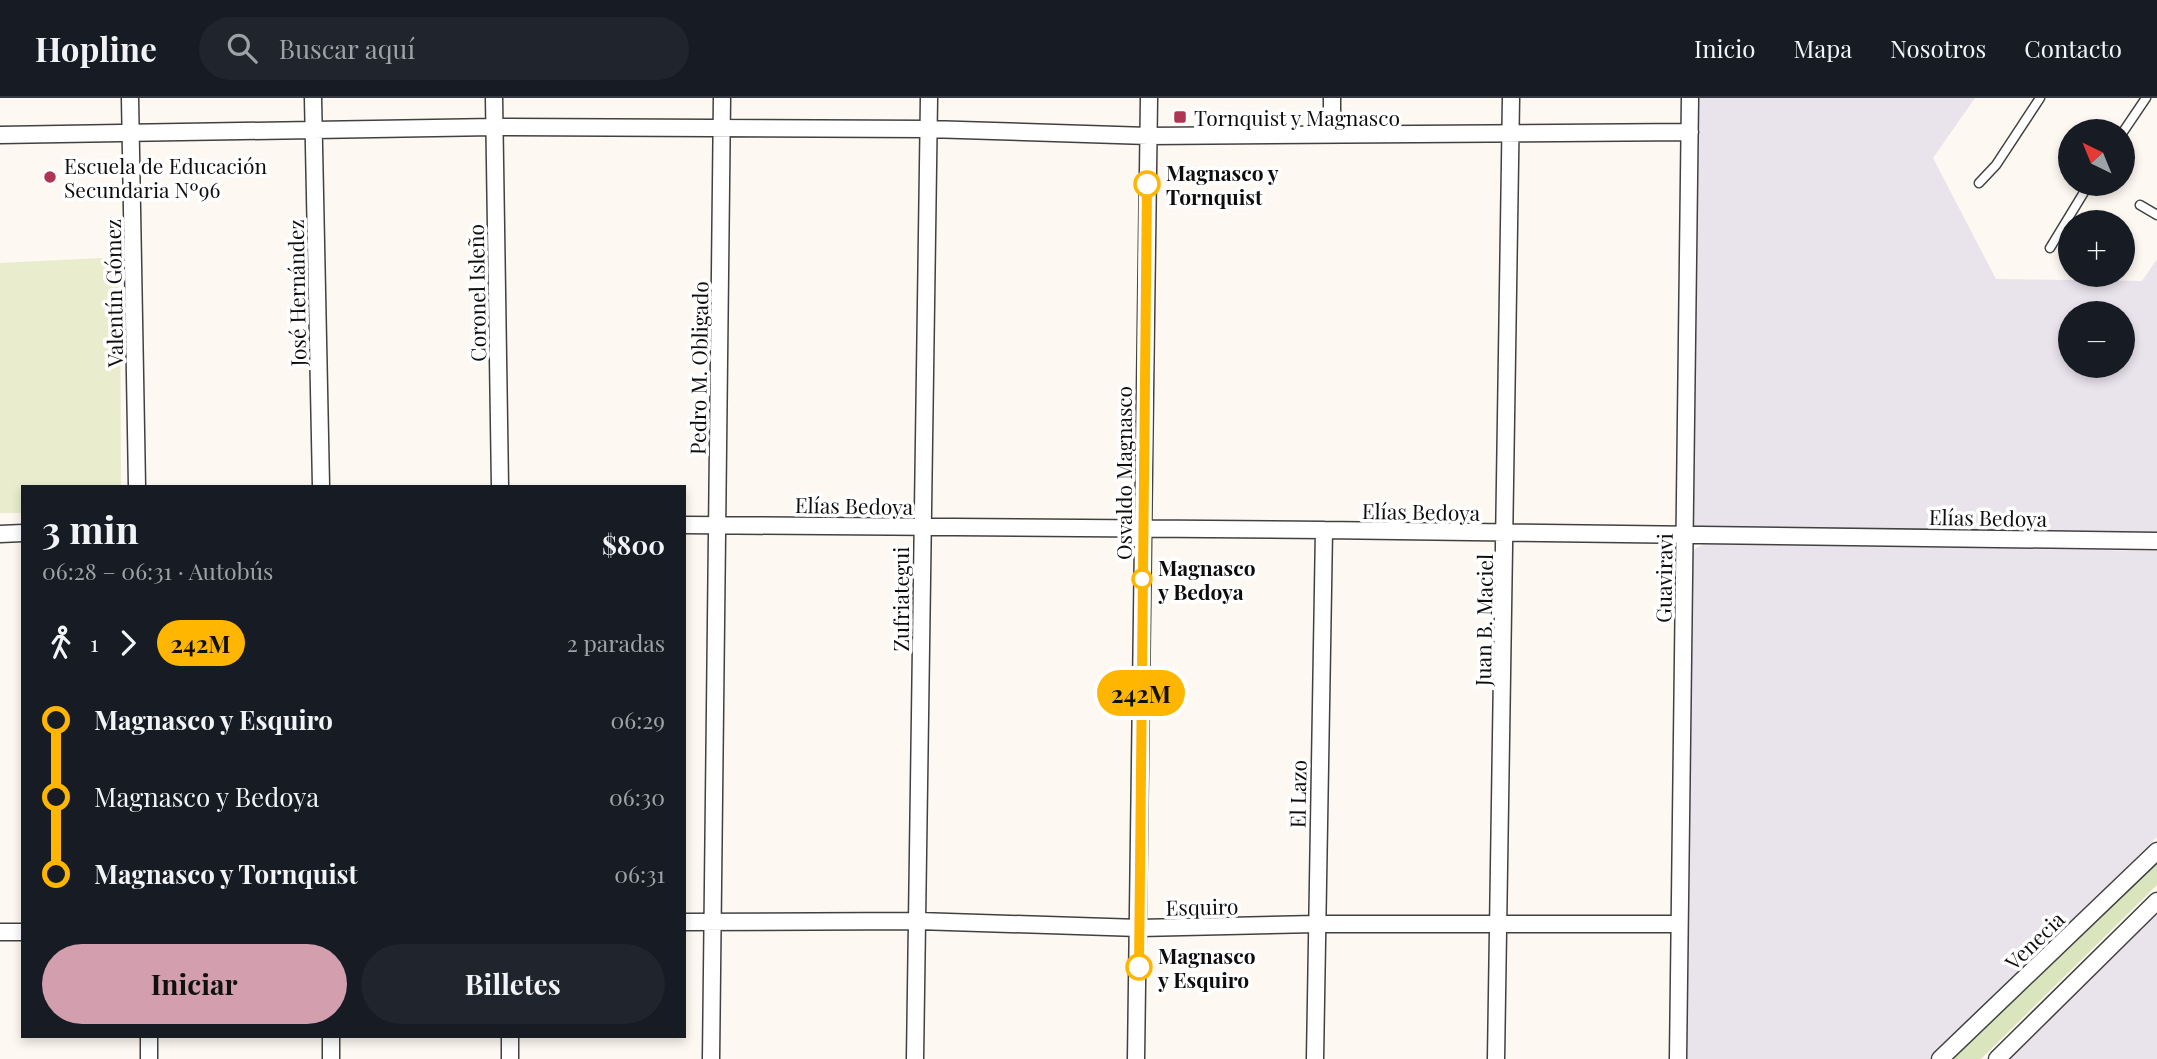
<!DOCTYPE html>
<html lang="es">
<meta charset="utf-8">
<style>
:root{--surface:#171b24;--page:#20242c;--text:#f1f3f6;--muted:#9ea1a6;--line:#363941;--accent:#d39eae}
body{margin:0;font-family:"Playfair Display",serif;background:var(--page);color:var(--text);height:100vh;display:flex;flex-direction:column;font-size:26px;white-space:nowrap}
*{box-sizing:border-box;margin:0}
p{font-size:23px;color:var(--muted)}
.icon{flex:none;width:38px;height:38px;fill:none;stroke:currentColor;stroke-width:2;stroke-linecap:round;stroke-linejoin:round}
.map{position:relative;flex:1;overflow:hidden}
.details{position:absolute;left:21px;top:387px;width:665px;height:553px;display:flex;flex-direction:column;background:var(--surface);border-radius:0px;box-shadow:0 4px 10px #0003}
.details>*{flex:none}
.badge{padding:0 14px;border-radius:23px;font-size:24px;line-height:46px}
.needle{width:46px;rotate:317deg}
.fabs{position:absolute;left:2058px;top:21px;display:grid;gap:14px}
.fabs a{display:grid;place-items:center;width:77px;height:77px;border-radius:50%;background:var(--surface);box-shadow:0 4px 10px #0003;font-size:35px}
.map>.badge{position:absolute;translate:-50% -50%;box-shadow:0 0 0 4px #fff}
.legs{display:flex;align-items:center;gap:10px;height:77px;padding:0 21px;font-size:23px}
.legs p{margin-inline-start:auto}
.head{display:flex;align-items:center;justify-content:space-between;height:119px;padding:0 21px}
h1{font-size:38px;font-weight:700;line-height:52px}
.button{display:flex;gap:14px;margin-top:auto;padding:14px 21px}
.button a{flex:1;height:80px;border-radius:42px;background:var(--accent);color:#111;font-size:28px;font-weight:700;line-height:80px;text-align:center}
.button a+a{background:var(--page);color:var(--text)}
ul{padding:0 21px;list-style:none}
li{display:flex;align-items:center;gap:24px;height:77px;font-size:26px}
li i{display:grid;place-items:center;width:10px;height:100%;margin:0 9px;background:currentColor}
li i::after{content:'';width:18px;height:18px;margin:-9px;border:5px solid;border-radius:50%;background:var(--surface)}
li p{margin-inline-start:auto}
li:first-child i{background:linear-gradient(#0000 50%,currentColor 0)}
li:last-child i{background:linear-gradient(currentColor 50%,#0000 0)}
header{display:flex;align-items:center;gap:42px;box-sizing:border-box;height:98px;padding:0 35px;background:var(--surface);border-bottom:2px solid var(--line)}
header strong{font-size:33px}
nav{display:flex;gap:38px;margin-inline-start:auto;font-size:24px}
.search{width:490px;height:63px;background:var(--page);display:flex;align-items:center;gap:18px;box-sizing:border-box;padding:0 24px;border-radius:38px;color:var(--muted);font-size:26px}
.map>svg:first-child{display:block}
.industrial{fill:#e9e3ec;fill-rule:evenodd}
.green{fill:#dae5be}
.pitch{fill:#e9edce}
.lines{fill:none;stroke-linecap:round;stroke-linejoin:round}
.lane-casing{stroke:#414141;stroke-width:11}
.street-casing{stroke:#414141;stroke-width:19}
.lane{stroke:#fff;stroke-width:8}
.street{stroke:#fff;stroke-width:16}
.line-1-casing{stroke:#fff;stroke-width:16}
.line-1{stroke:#feb600;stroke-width:10}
.poi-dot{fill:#af3555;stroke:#fff;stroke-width:2.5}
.stop-1-dot{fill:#fff;stroke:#feb600;stroke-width:3.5}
.labels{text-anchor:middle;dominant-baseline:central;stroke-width:7;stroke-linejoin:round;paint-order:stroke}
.poi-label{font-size:21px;fill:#0e0e0e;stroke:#fff;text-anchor:start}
.stop-label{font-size:21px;font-weight:bold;fill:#0e0e0e;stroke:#fff;text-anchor:start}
.street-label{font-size:21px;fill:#0e0e0e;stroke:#fff}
</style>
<header>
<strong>Hopline</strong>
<div class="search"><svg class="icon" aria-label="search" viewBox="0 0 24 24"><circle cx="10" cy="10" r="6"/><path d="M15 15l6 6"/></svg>Buscar aquí</div>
<nav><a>Inicio</a><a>Mapa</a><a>Nosotros</a><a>Contacto</a></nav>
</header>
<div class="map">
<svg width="2157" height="961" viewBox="0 0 2157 961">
<rect width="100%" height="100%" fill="#fdf8f1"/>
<path class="industrial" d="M 1683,0 L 1975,0 L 1933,60 L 1996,181 L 2142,183 L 2157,161 L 2157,435 L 1676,428 ZM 2070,215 L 2123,215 L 2123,268 L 2070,268 Z
M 1705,446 L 2157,453 L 2157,739 L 1929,961 L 1684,961 L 1690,458 L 1696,450 Z
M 2157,810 L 2157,961 L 2004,961 Z"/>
<path class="green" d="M 2157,761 L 2157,787 L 1981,961 L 1950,961 Z"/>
<path class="pitch" d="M 120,159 L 121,388 L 23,388 L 23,415 L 0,415 L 0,165 Z"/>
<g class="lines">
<defs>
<path id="lane" d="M 2123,34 L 2146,0
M 1979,85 L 1996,67 L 2040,0
M 2140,107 L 2157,117
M 2050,150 L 2089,86"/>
<path id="street" d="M 130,0 L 137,388
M 313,0 L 321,388
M 494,0 L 500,388
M 1332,36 L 1332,0
M 0,37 L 494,29 L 928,31 L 1148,38 L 1690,34
M 684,427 L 1324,432 L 2157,443
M 0,436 L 23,435
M 684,824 L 918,823 L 1139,830 L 1316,826 L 1679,826
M 0,834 L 23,834
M 149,938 L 149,961
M 331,938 L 331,961
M 510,938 L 510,961
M 711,961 L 722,0
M 915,961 L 929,0
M 1136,961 L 1149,0
M 1315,961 L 1324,432
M 1496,961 L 1511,0
M 1678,961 L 1690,0
M 1940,961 L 2157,753
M 1997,961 L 2157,803"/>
</defs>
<use href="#lane" class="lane-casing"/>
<use href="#street" class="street-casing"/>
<use href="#lane" class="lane"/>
<use href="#street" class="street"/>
</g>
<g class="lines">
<defs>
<path id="line-1" d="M 1139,869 L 1147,86"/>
</defs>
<use href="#line-1" class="line-1-casing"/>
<use href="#line-1" class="line-1"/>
</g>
<g class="poi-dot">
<rect x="1173" y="12" width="14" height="14" rx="3.5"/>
<circle cx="50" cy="79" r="7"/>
</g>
<g class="stop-1-dot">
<circle cx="1147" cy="86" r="12"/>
<circle cx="1142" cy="481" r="9"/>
<circle cx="1139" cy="869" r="12"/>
</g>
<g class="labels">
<g class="poi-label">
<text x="1194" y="19">Tornquist y Magnasco</text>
<text x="64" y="67">Escuela de Educación<tspan x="64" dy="24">Secundaria Nº96</tspan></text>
</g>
<g class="stop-label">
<text x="1166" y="74">Magnasco y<tspan x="1166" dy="24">Tornquist</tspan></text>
<text x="1158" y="469">Magnasco<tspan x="1158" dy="24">y Bedoya</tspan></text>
<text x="1158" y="857">Magnasco<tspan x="1158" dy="24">y Esquiro</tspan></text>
</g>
<g class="street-label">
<text transform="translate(113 195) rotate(-91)">Valentín Gómez</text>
<text transform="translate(296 195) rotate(-91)">José Hernández</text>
<text transform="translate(476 195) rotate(-91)">Coronel Isleño</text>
<text transform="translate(698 270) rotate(-89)">Pedro M. Obligado</text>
<text transform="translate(1123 375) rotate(-90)">Osvaldo Magnasco</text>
<text transform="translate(854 407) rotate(1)">Elías Bedoya</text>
<text transform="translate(1421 413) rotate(1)">Elías Bedoya</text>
<text transform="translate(1988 419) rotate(1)">Elías Bedoya</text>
<text transform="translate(1663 480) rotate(-89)">Guaviravi</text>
<text transform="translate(900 501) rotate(-90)">Zufriategui</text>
<text transform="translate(1483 522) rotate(-89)">Juan B. Maciel</text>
<text transform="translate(1297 696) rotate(-89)">El Lazo</text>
<text transform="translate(1202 808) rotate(-1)">Esquiro</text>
<text transform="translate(2034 842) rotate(-44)">Venecia</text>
</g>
</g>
</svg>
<div class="fabs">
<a><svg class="needle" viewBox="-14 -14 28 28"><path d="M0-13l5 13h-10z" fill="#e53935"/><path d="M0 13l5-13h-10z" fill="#9ea1a6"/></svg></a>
<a>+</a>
<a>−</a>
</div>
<b class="badge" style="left:1141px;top:595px;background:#feb600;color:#111">242M</b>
<section class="details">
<div class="head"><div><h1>3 min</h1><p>06:28 – 06:31 · Autobús</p></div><b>$800</b></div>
<div class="legs"><svg class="icon" aria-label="walk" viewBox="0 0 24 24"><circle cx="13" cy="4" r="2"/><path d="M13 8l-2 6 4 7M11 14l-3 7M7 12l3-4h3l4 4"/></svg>1<svg class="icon" aria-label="forward" viewBox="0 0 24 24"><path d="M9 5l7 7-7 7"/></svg><b class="badge" style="background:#feb600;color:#111">242M</b><p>2 paradas</p></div>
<ul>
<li><i style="color:#feb600"></i><b>Magnasco y Esquiro</b><p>06:29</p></li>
<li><i style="color:#feb600"></i><span>Magnasco y Bedoya</span><p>06:30</p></li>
<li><i style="color:#feb600"></i><b>Magnasco y Tornquist</b><p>06:31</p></li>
</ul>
<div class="button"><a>Iniciar</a><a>Billetes</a></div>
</section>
</div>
